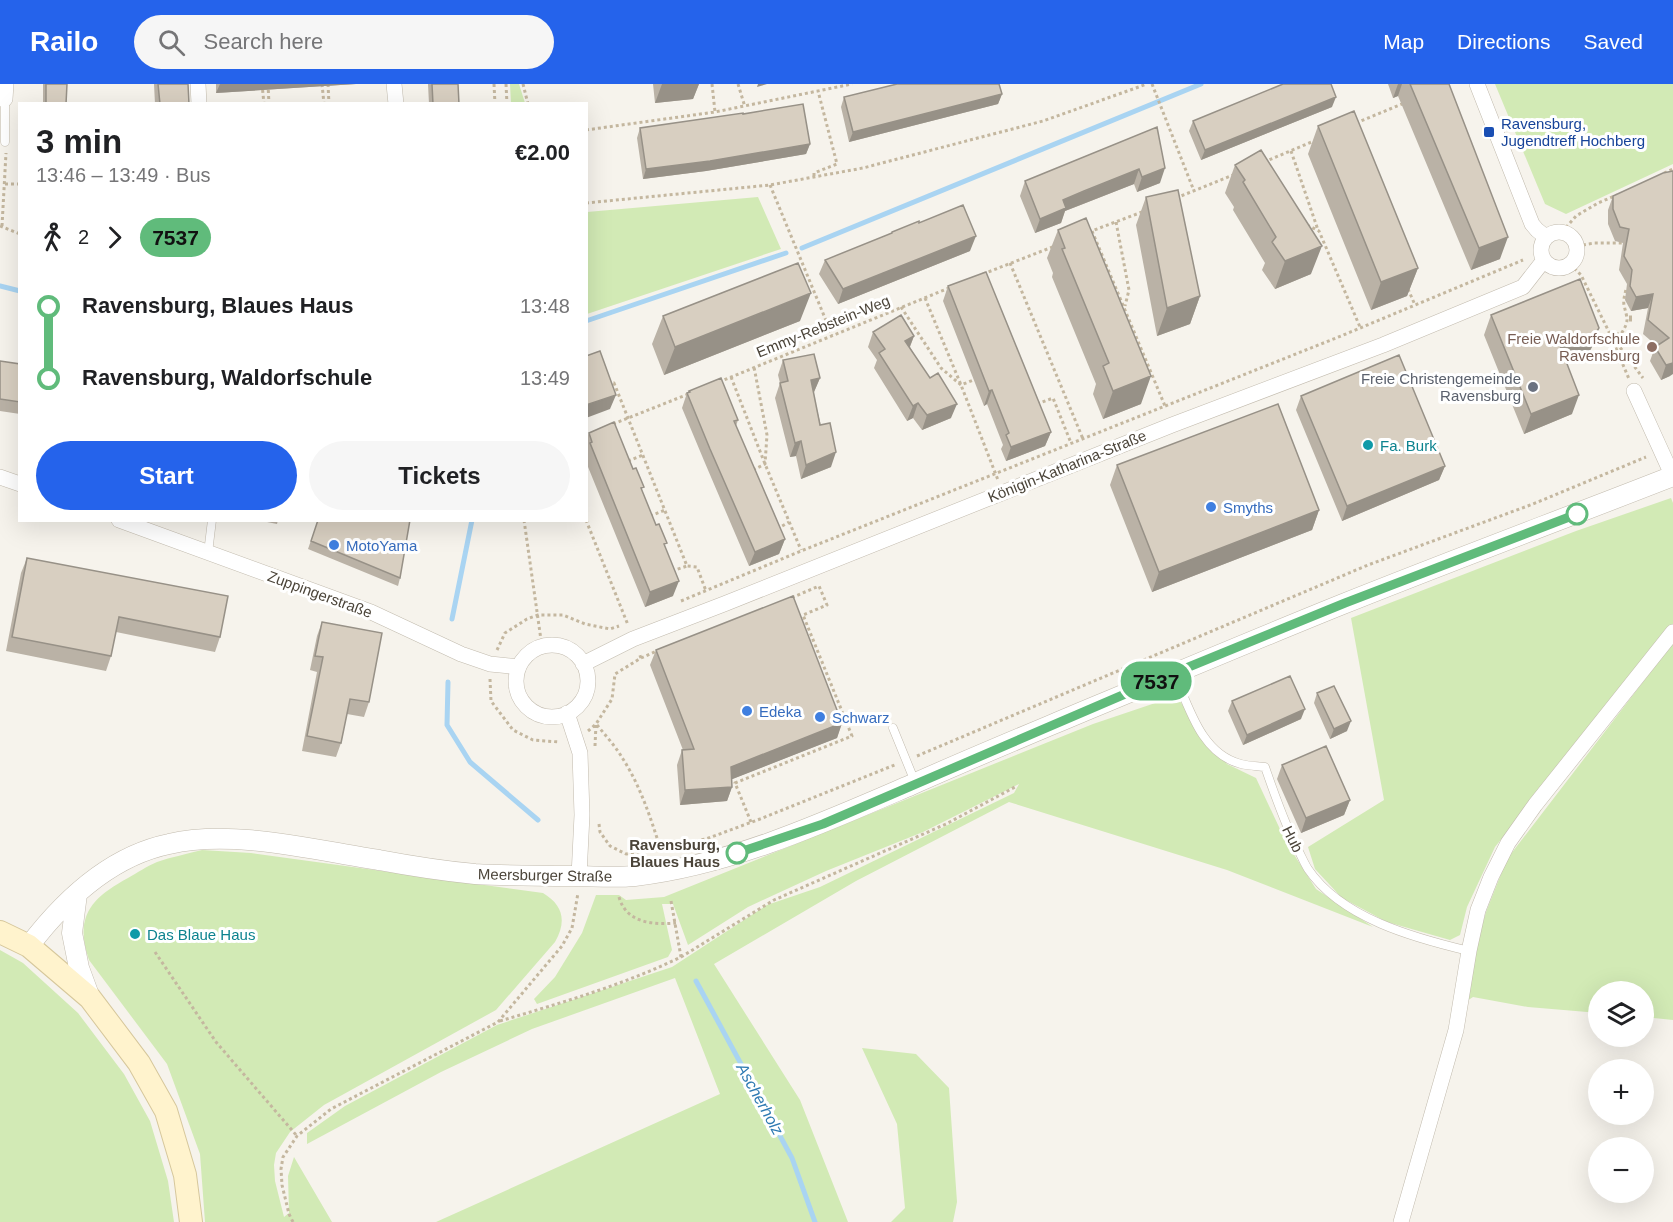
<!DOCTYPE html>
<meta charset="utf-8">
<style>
:root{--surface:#fff;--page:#f6f6f6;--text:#202124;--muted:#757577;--accent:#2563eb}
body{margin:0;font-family:Helvetica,sans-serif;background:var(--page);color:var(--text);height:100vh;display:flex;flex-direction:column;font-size:22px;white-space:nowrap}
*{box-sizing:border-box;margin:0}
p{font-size:20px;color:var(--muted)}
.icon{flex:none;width:33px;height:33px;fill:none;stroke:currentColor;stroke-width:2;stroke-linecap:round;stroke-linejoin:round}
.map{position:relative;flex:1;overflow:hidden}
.panel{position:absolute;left:18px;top:18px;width:570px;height:420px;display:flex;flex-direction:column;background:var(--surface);border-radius:0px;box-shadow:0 6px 24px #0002}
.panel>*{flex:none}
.badge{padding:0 12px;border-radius:20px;font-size:21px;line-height:39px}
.tools{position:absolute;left:1588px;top:897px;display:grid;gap:12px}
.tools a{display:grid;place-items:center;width:66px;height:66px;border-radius:50%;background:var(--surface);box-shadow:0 6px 24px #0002;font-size:30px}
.map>.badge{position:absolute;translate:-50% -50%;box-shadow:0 0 0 3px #fff}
.legs{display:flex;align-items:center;gap:9px;height:66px;padding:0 18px;font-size:20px}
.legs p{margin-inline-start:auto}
.overview{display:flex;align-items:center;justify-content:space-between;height:102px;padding:0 18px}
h1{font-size:33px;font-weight:800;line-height:45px}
.button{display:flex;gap:12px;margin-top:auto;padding:12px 18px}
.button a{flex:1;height:69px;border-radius:36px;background:var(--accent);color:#fff;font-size:24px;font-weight:800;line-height:69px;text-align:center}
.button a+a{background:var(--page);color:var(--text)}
ul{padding:0 18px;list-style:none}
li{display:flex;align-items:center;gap:21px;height:72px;font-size:22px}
li i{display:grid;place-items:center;width:9px;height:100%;margin:0 8px;background:currentColor}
li i::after{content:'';width:15px;height:15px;margin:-8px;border:4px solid;border-radius:50%;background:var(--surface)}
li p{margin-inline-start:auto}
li:first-child i{background:linear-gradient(#0000 50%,currentColor 0)}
li:last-child i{background:linear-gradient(currentColor 50%,#0000 0)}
header{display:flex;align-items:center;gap:36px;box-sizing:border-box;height:84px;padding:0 30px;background:var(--accent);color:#fff}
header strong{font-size:28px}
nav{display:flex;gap:33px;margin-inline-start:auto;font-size:21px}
.search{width:420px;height:54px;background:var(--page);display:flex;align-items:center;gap:15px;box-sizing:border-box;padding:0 21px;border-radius:33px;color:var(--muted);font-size:22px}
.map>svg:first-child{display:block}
.green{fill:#d2eab5}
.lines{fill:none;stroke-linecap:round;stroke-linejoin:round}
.stream{stroke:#a9d4f2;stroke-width:5}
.service-casing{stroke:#c2bbae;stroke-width:9}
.minor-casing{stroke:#c2bbae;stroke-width:16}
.tertiary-casing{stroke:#c2bbae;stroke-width:21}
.secondary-casing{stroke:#d6c79b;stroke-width:24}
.path{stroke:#c4b79f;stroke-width:3;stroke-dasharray:3 3;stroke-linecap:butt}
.service{stroke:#fff;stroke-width:8}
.minor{stroke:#fff;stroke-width:15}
.tertiary{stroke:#fff;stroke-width:20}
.secondary{stroke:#fff3cd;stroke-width:22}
.wall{fill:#bab2a6}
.shaded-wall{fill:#979187}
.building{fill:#d8cfc1;stroke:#979187;stroke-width:1.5}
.line-1-casing{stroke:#fff;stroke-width:14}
.line-1{stroke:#60bb7b;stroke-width:9}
.transit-dot{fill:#1a4fb4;stroke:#fff;stroke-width:2}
.education-dot{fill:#8d6e63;stroke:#fff;stroke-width:2}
.worship-dot{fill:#6b7280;stroke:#fff;stroke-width:2}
.culture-dot{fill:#0f9aa8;stroke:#fff;stroke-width:2}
.shop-dot{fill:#3f7fe0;stroke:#fff;stroke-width:2}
.stop-1-dot{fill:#fff;stroke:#60bb7b;stroke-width:3}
.labels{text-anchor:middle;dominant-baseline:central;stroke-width:6;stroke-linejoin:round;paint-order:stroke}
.transit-label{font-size:15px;fill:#164399;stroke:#fff;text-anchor:start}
.street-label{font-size:15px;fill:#4b4439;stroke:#fff}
.education-label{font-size:15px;fill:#785e54;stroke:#fff;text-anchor:end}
.worship-label{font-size:15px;fill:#5b616d;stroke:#fff;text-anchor:end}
.culture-label{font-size:15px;fill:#0d838f;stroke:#fff;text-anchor:start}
.shop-label{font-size:15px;fill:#366cbe;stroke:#fff;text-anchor:start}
.stop-label{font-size:15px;font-weight:bold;fill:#4b4439;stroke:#fff;text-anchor:end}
.water-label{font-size:16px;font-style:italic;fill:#2e7ab2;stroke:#fff}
</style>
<header>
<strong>Railo</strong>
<div class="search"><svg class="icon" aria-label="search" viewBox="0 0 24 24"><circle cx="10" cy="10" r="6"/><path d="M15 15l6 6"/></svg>Search here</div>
<nav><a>Map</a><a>Directions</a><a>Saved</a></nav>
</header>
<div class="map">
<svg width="1673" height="1138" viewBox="0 0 1673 1138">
<rect width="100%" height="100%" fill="#f6f3ec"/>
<path class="green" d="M 510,0 L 519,0 L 525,19 L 511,19 Z
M 1495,0 L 1673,0 L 1673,80 L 1566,130 L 1545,120 Z
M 758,113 L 781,165 L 587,230 L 587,128 Z
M 1671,414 L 1673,419 L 1673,542 L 1495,763 L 1467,823 L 1460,851 L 1450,856 L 1387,838 L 1342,814 L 1315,785 L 1308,763 L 1384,716 L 1351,534 L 1576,447 Z
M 1673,559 L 1673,936 L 1644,933 L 1644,908 L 1599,908 L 1599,929 L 1528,923 L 1473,913 L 1467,917 L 1475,866 L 1486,828 L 1507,775 Z
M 1176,612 L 1227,680 L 1256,694 L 1286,758 L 1316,805 L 1373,843 L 1227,786 L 1009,718 L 856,797 L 714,880 L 800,1016 L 848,1138 L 436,1138 L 720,1010 L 675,894 L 532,945 L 441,988 L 307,1060 L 307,1049 L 345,1022 L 497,941 L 672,883 L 767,821 L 820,803 L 1014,709 L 1019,700 L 923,748 L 826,787 L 748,823 L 688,861 L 673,820 L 662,820 L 672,866 L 668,873 L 537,920 L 534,915 L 555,893 L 582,849 L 596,811 L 619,811 L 626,816 L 664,813 L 1093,640 Z
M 202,766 L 251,769 L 543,809 C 563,821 567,837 555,858 L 496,926 L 324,1021 L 290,1048 L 276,1069 L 274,1081 L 275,1097 L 284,1133 L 289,1129 L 288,1092 L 294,1073 L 332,1138 L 205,1138 L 200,1070 L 167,980 L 89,876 C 74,833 91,814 128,794 C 137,789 147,782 157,778 C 171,773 187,770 202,766 Z
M 0,866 L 23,879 L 78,929 L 124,990 L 150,1037 L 168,1097 L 174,1138 L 0,1138 Z
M 862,964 L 916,970 L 949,1004 L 957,1118 L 953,1138 L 891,1138 L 905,1124 L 897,1040 Z"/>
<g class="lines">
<path class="stream" d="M 802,164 L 1201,0
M 0,202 L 20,207
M 586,237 L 786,169
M 452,535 L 472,436
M 448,598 L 447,641 L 470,678 L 538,736
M 696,897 L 792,1074 L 815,1138"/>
<defs>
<path id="service" d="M 5,58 L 5,15
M 208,469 L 212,436
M 1174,589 C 1189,623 1201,670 1241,680 C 1249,682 1257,682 1265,683 C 1275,712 1284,738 1297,764 C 1301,771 1304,779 1308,785 C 1341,834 1414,854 1469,867
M 893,644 L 915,698"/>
<path id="minor" d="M 198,0 L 199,20
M 394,0 L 396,20
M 1477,0 L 1532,140 L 1537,146 L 1546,153
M 0,15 L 5,15 L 6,0
M1541 166a18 18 0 1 1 36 0a18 18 0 1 1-36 0Z
M 1634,307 L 1673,393
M 0,393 L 20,400
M 119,436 L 371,528 L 461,570 L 490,580 L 519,583
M516 597a36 36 0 1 1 72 0a36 36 0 1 1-72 0Z
M 583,580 L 633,555 L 724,520 L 1172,341 L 1383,261 L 1523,203 L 1544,176
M 567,629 L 580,669 L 582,731 L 579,792
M 1401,1138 L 1456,946 L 1469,867 L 1478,826 L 1491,793 L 1508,759 L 1535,721 L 1673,548"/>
<path id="tertiary" d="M 77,810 L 72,849 L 79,884 L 90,914
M 29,862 C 64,816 111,772 169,760 C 233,745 314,766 379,776 C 411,782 443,787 475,790 C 508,792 540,792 573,792 C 593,792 614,794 635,792 C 730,781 823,739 911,701 C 967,676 1025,652 1082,628 C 1169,592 1256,555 1343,520 C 1453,476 1563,435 1673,392"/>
<path id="secondary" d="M 0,848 L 29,862 L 90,914 L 139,979 L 166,1027 L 185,1091 L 191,1138"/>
</defs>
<use href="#service" class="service-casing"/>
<use href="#minor" class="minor-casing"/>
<use href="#tertiary" class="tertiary-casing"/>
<use href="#secondary" class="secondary-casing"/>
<path class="path" d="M 262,0 L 264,20
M 268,0 L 269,20
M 322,0 L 324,20
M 328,0 L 329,20
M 494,0 L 495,20
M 506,0 L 507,20
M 523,0 L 528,20
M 712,0 L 715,28
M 738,0 L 745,23
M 1152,0 L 1194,107
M 1356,39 L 1402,20
M 586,46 L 715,28 L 852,0
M 1291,67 L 1318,146
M 1264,78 L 1314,57
M 1664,89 L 1673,85
M 814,92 L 814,89 L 837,80 L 818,7
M 5,100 L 20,100
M 770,101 L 832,251
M 1176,114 L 1233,91
M 586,119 L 770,101 L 863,84 L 1043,37 L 1147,0
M 1116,138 L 1129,206 L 1125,222
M 1307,141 L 1319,147 L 1360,243
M 0,142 L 20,150
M 2,142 L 6,69
M 1092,147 L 1165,322
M 1089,148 L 1142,128
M 1562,148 L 1576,132 L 1598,119 L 1617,111
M 1577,162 L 1594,159 L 1623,159
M 1010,179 L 1083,355
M 1570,180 L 1581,191 L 1610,250 L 1629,295
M 983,190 L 1055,162
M 1408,205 L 1415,221
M 925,214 L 961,301 L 998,396
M 901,223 L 941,284 L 961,301 L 976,295
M 1629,233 L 1632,233 L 1632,236 L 1629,236 Z
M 1610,250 L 1621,250 C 1630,236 1627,235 1624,221 C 1623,216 1625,211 1626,205
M 1613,254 L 1643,294
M 731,293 L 765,380 L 801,466
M 719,298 L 949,204
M 608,301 L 614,299 L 687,482 L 697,483 L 706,507
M 1037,320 L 1053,314 L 1071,359
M 613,340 L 691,309
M 628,377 L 643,371
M 753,386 L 765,380 L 767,351 L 754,283
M 650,432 L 665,426
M 524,436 L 542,563
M 586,436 L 628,541
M 777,445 L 789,438
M 672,487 L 687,482
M 681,517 L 801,467 L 1341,252 L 1523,176
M 497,566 L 505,549 L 527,535 L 538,531 L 563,531 L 585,540 L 610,545 L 619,542
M 641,574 L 657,567
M 490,595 L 491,617 L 513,646 L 533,656 L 559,658
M 597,641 C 606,652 616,663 623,675 C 639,700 649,729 658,757
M 588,647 L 596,640 L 612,615 L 615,590 L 641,574 L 639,569
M 595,662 L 596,640
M 917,672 L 1368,481 L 1533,420 L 1646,373
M 751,738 L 735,699 L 852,652 L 803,531 L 827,521 L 819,502 L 791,514
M 599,740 L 600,748 L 610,762 L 626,770 L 706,755 L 760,735 L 897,680
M 619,813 C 626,839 653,841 676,839
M 155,868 L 216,958 L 297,1052
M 681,873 L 774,816 L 946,740 L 1015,703
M 500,937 C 561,919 623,901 681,873 L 671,817
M 293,1138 L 289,1130 L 282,1101 L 281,1085 L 283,1073 L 297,1052 L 331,1025 L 498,938 L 562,862 L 572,844 L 578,809"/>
<use href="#service" class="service"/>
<use href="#minor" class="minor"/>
<use href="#tertiary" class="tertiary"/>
<use href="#secondary" class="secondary"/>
</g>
<path class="wall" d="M 43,0 L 67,0 L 66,20 L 43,20 Z
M 154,0 L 188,0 L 189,20 L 155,20 Z
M 216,0 L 356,0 L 216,9 Z
M 428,0 L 458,0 L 459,20 L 429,20 Z
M 653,0 L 699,0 L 693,15 L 655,19 Z
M 1388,0 L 1449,0 L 1500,175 L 1471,186 L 1398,12 L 1393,14 Z
M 1002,10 L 998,20 L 849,58 L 841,23 L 844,13 Z
M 1332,23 L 1201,76 L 1189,47 L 1193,37 Z
M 1318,42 L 1418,184 L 1407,212 L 1371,226 L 1308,70 Z
M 1157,43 L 1160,99 L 1137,108 L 1134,100 L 1078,122 L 1065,127 L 1061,139 L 1035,149 L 1020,112 L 1025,97 Z
M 640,44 L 810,60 L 806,70 L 706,87 L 643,95 L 637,54 Z
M 1235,81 L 1311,190 L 1275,205 L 1262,186 L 1265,179 L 1233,126 L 1234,123 L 1225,109 Z
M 1673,87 L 1670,292 L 1661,296 L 1650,277 L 1655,263 L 1657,262 L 1643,250 L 1648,224 L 1631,227 L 1625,216 L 1627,200 L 1619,186 L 1623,159 L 1615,157 L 1608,140 L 1608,126 L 1613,112 Z
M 1146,113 L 1200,212 L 1190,240 L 1157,252 L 1136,141 Z
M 919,139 L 970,167 L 838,220 L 819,190 L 825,176 L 891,150 L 892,148 Z
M 1058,146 L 1141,320 L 1103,335 L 1093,310 L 1096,300 L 1052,193 L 1053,189 L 1047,174 Z
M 948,202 L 1051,348 L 1045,362 L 1006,377 L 1001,365 L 1003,361 L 987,320 L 984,322 L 943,217 Z
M 1491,231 L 1592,263 L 1588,270 L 1582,272 L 1566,276 L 1572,330 L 1524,350 L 1484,251 Z
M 663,232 L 800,237 L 664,291 L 652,260 Z
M 873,248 L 914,252 L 910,263 L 951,334 L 922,346 L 913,334 L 907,337 L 874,284 L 877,276 L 868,263 Z
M 783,276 L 820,294 L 814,308 L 813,309 L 831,383 L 801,395 L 796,372 L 790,373 L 775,314 L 780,299 L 778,291 Z
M 0,277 L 20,280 L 20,330 L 0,327 Z
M 689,307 L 738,336 L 736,342 L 785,455 L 779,470 L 749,482 L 705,379 L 682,324 L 687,309 Z
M 1301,312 L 1445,382 L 1439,396 L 1342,437 L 1296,326 Z
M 589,349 L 642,407 L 665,463 L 673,512 L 645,523 L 586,378 L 586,355 Z
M 1117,381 L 1319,426 L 1312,446 L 1152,508 L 1110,401 Z
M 257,436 L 278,436 L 277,440 Z
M 318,436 L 400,494 L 398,502 L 308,465 Z
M 27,474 L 220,553 L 215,568 L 116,548 L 111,572 L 106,587 L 6,567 L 21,489 Z
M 322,538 L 369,618 L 364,633 L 347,630 L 341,659 L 336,673 L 302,667 L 317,588 L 310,586 L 317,552 Z
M 656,566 L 842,639 L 837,654 L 732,695 L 732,703 L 727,717 L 680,721 L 677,681 L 682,666 L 683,666 L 650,581 Z
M 1317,609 L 1347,647 L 1330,655 L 1314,619 Z
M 1232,617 L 1301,635 L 1243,661 L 1228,627 Z
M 1282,681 L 1350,716 L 1344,731 L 1301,749 L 1277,695 Z"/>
<path class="shaded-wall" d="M 220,0 L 356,0 L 216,9 Z
M 662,0 L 699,0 L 693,15 L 655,19 Z
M 758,0 L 767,0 L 757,3 Z
M 1398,0 L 1402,0 L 1398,12 L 1393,14 Z
M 1002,10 L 998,20 L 849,58 L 853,48 Z
M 1336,13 L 1332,23 L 1201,76 L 1205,66 Z
M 810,60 L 806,70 L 706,87 L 643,95 L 646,85 Z
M 1165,84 L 1160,99 L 1137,108 L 1142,93 Z
M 1139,85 L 1134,100 L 1065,127 L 1061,139 L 1035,149 L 1040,135 L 1063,116 Z
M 976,152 L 970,167 L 838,220 L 843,205 Z
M 1508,153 L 1500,175 L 1471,186 L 1479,164 Z
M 1322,162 L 1311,190 L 1275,205 L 1285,177 Z
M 1418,184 L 1407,212 L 1371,226 L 1381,198 Z
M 811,209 L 800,237 L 664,291 L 675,263 Z
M 1653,210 L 1648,224 L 1631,227 L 1636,213 Z
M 1200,212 L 1190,240 L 1157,252 L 1167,224 Z
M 1599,244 L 1592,263 L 1588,270 L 1582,272 L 1552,278 L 1559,259 Z
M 914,252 L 908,267 L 905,257 Z
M 1673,279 L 1673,290 L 1670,292 L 1661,296 L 1666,281 Z
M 1151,292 L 1141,320 L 1103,335 L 1113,307 Z
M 820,294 L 814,308 L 805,311 L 811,296 Z
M 992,306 L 987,320 L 984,322 L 989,307 Z
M 616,311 L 610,325 L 586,334 L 586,321 Z
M 1579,311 L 1572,330 L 1524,350 L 1531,330 Z
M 918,319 L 913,334 L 907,337 L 913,322 Z
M 957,320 L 951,334 L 922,346 L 927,331 Z
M 1051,348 L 1045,362 L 1006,377 L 1011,363 Z
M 801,357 L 796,372 L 790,373 L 795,359 Z
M 836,368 L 831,383 L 801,395 L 806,381 Z
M 1445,382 L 1439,396 L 1342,437 L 1347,422 Z
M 1319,426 L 1312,446 L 1152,508 L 1159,488 Z
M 785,455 L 779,470 L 749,482 L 755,468 Z
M 679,497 L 673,512 L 645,523 L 650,508 Z
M 1305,625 L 1301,635 L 1243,661 L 1247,651 Z
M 1351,637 L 1347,647 L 1330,655 L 1334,645 Z
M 842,639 L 837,654 L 725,698 L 731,683 Z
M 732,703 L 727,717 L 680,721 L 685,706 Z
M 1350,716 L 1344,731 L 1301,749 L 1306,734 Z"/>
<path class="building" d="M 46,0 L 67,0 L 66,20 L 46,20 Z
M 158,0 L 188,0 L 189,20 L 160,20 Z
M 432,0 L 458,0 L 459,20 L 433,20 Z
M 897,0 L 999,0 L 1002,10 L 853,48 L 844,13 Z
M 1283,0 L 1331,0 L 1336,13 L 1205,66 L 1193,37 Z
M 1410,0 L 1449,0 L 1508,153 L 1479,164 Z
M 803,20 L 810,60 L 710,77 L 646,85 L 640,44 L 743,29 L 743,30 Z
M 1354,27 L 1418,184 L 1381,198 L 1318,42 Z
M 1157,43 L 1165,84 L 1142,93 L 1139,85 L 1084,107 L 1063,116 L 1066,124 L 1040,135 L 1025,97 Z
M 1261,66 L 1322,162 L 1285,177 L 1272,158 L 1276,153 L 1243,98 L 1245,96 L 1235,81 Z
M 1673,87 L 1673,279 L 1666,281 L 1655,263 L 1669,254 L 1648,236 L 1653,210 L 1636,213 L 1630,202 L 1632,186 L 1624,172 L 1629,145 L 1620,143 L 1613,125 L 1613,112 L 1663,89 Z
M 1178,106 L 1200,212 L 1167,224 L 1146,113 Z
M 963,121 L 976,152 L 843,205 L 825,176 L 892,149 L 892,148 L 919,137 L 919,139 Z
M 1086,134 L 1151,292 L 1113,307 L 1103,282 L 1109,279 L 1062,165 L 1065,164 L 1058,146 Z
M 798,179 L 811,209 L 675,263 L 663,232 Z
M 986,188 L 1051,348 L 1011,363 L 1006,351 L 1009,349 L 992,306 L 989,307 L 948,202 Z
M 1580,195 L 1599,244 L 1595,250 L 1589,253 L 1559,259 L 1579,311 L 1531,330 L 1491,231 Z
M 901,231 L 914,252 L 905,257 L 930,294 L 938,289 L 957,320 L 927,331 L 918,319 L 913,322 L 879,269 L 885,265 L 873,248 Z
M 600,267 L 616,311 L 586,321 L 586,272 Z
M 814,270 L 820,294 L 811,296 L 820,341 L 830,339 L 836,368 L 806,381 L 801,357 L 795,359 L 780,299 L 788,297 L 783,276 Z
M 1399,271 L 1445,382 L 1347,422 L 1301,312 Z
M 0,277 L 20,280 L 20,318 L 0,315 Z
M 721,294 L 738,336 L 734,337 L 785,455 L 755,468 L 710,365 L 687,309 L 690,308 L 689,307 Z
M 1278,320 L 1319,426 L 1159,488 L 1117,381 Z
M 614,338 L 633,385 L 636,384 L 644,403 L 641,404 L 656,441 L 659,440 L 667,459 L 664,460 L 679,497 L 650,508 L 590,359 L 592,358 L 589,349 Z
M 318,436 L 410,436 L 400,494 L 311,457 Z
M 27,474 L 228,512 L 220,553 L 119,533 L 111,572 L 12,553 Z
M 793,512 L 842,639 L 731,683 L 732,703 L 685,706 L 682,666 L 694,665 L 656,566 Z
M 322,538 L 382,549 L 369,618 L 350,615 L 341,659 L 307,652 L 323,573 L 315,572 Z
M 1290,592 L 1305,625 L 1247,651 L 1232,617 Z
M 1334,602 L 1351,637 L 1334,645 L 1317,609 Z
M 1326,662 L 1350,716 L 1306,734 L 1282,681 Z"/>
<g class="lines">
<defs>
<path id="line-1" d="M 737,769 L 823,740 L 1174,589 L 1345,519 L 1577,430"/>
</defs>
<use href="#line-1" class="line-1-casing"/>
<use href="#line-1" class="line-1"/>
</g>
<rect class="transit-dot" x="1483" y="42" width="12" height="12" rx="3"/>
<circle class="education-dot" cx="1652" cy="263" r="6"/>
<circle class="worship-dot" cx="1533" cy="303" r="6"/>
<g class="culture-dot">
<circle cx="1368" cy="361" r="6"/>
<circle cx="135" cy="850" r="6"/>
</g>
<g class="shop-dot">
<circle cx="1211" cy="423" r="6"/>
<circle cx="334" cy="461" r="6"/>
<circle cx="747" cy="627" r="6"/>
<circle cx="820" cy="633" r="6"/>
</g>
<g class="stop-1-dot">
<circle cx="1577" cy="430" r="10"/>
<circle cx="737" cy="769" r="10"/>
</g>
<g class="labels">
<g class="transit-label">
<text x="1501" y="39">Ravensburg,<tspan x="1501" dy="17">Jugendtreff Hochberg</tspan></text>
</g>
<g class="street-label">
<text transform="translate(823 242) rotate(-22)">Emmy-Rebstein-Weg</text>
<text transform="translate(1067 382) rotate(-22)">Königin-Katharina-Straße</text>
<text transform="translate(320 510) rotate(20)">Zuppingerstraße</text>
<text transform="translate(1293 755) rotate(63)">Hub</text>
<text transform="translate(545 791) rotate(1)">Meersburger Straße</text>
</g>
<g class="education-label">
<text x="1640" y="254">Freie Waldorfschule<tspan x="1640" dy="17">Ravensburg</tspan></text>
</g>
<g class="worship-label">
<text x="1521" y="294">Freie Christengemeinde<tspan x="1521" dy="17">Ravensburg</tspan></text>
</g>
<g class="culture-label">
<text x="1380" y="361">Fa. Burk</text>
<text x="147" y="850">Das Blaue Haus</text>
</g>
<g class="shop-label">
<text x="1223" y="423">Smyths</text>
<text x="346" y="461">MotoYama</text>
<text x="759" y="627">Edeka</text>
<text x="832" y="633">Schwarz</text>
</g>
<g class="stop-label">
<text x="720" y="760">Ravensburg,<tspan x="720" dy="17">Blaues Haus</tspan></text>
</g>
<g class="water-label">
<text transform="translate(760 1015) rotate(61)">Ascherholz</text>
</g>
</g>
</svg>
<div class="tools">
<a><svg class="icon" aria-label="layers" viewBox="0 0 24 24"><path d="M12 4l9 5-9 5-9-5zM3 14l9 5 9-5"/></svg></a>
<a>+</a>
<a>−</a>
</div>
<b class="badge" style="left:1156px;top:597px;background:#60bb7b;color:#111">7537</b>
<section class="panel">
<div class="overview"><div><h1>3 min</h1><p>13:46 – 13:49 · Bus</p></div><b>€2.00</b></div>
<div class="legs"><svg class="icon" aria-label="walk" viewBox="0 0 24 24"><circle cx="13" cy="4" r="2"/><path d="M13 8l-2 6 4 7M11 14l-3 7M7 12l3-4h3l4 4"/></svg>2<svg class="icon" aria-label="forward" viewBox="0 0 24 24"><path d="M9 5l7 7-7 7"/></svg><b class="badge" style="background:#60bb7b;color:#111">7537</b></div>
<ul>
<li><i style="color:#60bb7b"></i><b>Ravensburg, Blaues Haus</b><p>13:48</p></li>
<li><i style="color:#60bb7b"></i><b>Ravensburg, Waldorfschule</b><p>13:49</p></li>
</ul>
<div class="button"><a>Start</a><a>Tickets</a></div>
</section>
</div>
